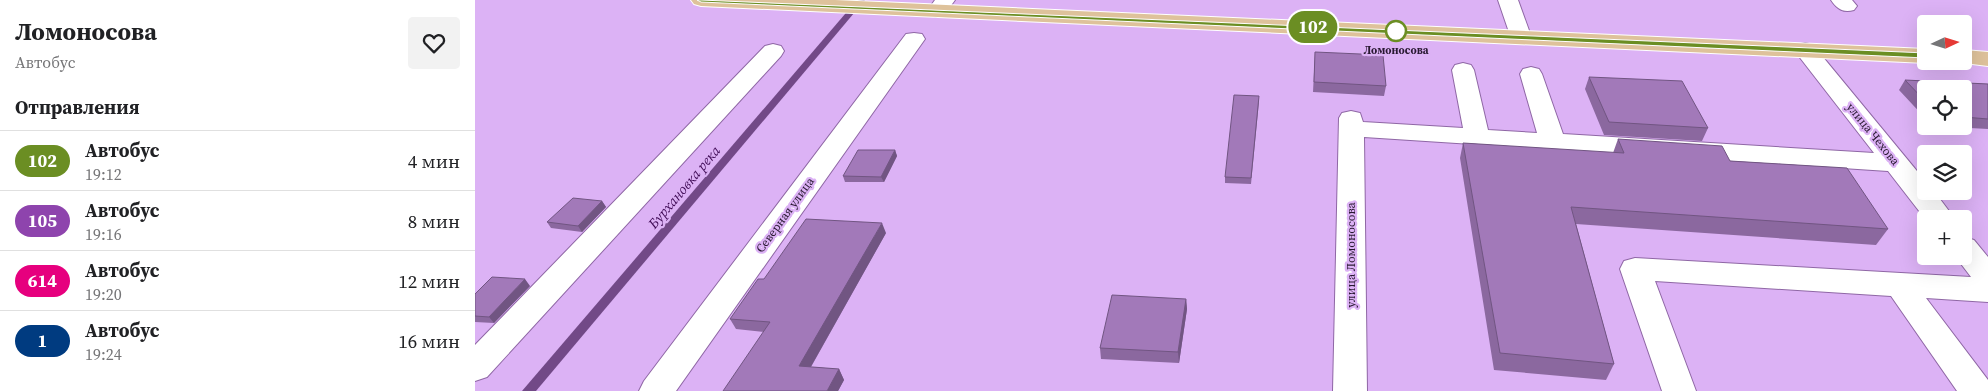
<!DOCTYPE html>
<html lang="ru">
<meta charset="utf-8">
<style>
:root{--surface:#fff;--page:#f2f2f2;--text:#202124;--muted:#757577;--line:#e0e0e0}
body{margin:0;font-family:"Source Serif 4",serif;background:var(--page);color:var(--text);height:100vh;display:flex;flex-direction:column;font-size:19px;white-space:nowrap}
*{box-sizing:border-box;margin:0}
p{font-size:16px;color:var(--muted)}
.icon{flex:none;width:28px;height:28px;fill:none;stroke:currentColor;stroke-width:2;stroke-linecap:round;stroke-linejoin:round}
.map{position:relative;flex:1;overflow:hidden}
.side{display:flex;flex-direction:column;background:var(--surface);width:475px}
.side>*{flex:none}
.badge{padding:0 10px;border-radius:16px;font-size:18px;line-height:32px}
.needle{width:32px;rotate:86deg}
.controls{position:absolute;left:1442px;top:15px;display:grid;gap:10px}
.controls a{display:grid;place-items:center;width:55px;height:55px;border-radius:5px;background:var(--surface);box-shadow:0 5px 20px #0002;font-size:25px}
.map>.badge{position:absolute;translate:-50% -50%;box-shadow:0 0 0 2px #fff}
h2{padding:0 15px;font-size:19px;line-height:45px}
.round{display:grid;place-items:center;flex:none;width:52px;height:52px;border-radius:5px;background:var(--page)}
.overview{display:flex;align-items:center;justify-content:space-between;height:85px;padding:0 15px}
h1{font-size:24px;font-weight:700;line-height:38px}
ul{padding:0;list-style:none}
li{display:flex;align-items:center;gap:15px;height:60px;padding:0 15px;border-top:1px solid var(--line)}
li div{flex:1}
li b{display:block;font-size:19px}
li em{font-style:normal}
li .badge{min-width:55px;font-weight:700;text-align:center}
main{display:flex;flex:1;min-height:0}
.map>svg:first-child{display:block}
.lines{fill:none;stroke-linecap:round;stroke-linejoin:round}
.stream{fill:#724987;fill-rule:evenodd}
.minor-casing{stroke:#8f67a5;stroke-width:2}
.major-casing{stroke:#fff;stroke-width:2}
.minor{fill:#fff;fill-rule:evenodd}
.major{fill:#dec29b;fill-rule:evenodd}
.wall{fill:#8b689f}
.shaded-wall{fill:#715582}
.building{fill:#a279b9;stroke:#715582}
.line{fill:#6b8e23;stroke:#fff}
.stop-dot{fill:#fff;stroke:#6b8e23;stroke-width:2.5}
.labels{text-anchor:middle;dominant-baseline:central;stroke-width:4.5;stroke-linejoin:round;paint-order:stroke}
.far-stop-label{font-size:11px;font-weight:bold;fill:#291932;stroke:#dcb2f5}
.street-label{font-size:12px;fill:#291932;stroke:#dcb2f5}
.water-label{font-size:14px;font-style:italic;fill:#3f0b55;stroke:#dcb2f5}
</style>
<main>
<section class="side">
<div class="overview"><div><h1>Ломоносова</h1><p>Автобус</p></div><a class="round"><svg class="icon" aria-label="heart" viewBox="0 0 24 24"><path d="M12 20l-8-8c-3-5 5-10 8-4 3-6 11-1 8 4z"/></svg></a></div>
<h2>Отправления</h2>
<ul>
<li><span class="badge" style="background:#6b8e23;color:#fff">102</span><div><b>Автобус</b><p>19:12</p></div><em>4 мин</em></li>
<li><span class="badge" style="background:#8e44ad;color:#fff">105</span><div><b>Автобус</b><p>19:16</p></div><em>8 мин</em></li>
<li><span class="badge" style="background:#e6007e;color:#fff">614</span><div><b>Автобус</b><p>19:20</p></div><em>12 мин</em></li>
<li><span class="badge" style="background:#003b80;color:#fff">1</span><div><b>Автобус</b><p>19:24</p></div><em>16 мин</em></li>
</ul>
</section>
<div class="map">
<svg width="1513" height="391" viewBox="0 0 1513 391">
<rect width="100%" height="100%" fill="#dcb2f5"/>
<g class="lines">
<path class="stream" d="M 382,0 L 390,0 L 61,391 L 47,391 Z"/>
<defs>
<path id="minor" d="M 460,0 L 480,0 L 469,15 L 462,17 L 455,15 L 452,11 Z
M 1023,0 L 1043,0 L 1056,36 L 1053,41 L 1045,42 L 1037,41 Z
M 1356,0 L 1377,0 L 1382,6 L 1379,10 C 1368,13 1362,9 1356,0 Z
M 439,33 L 447,34 L 450,39 L 201,391 L 164,391 L 169,381 L 431,34 Z
M 1330,43 L 1338,45 L 1451,182 L 1451,191 L 1459,191 L 1480,219 L 1451,220 L 1413,171 L 889,137 L 892,391 L 858,391 L 864,118 L 867,113 L 876,111 L 885,113 L 888,122 L 988,128 L 977,70 L 980,65 L 988,63 L 996,65 L 999,70 L 1013,130 L 1062,133 L 1045,74 L 1048,69 L 1056,67 L 1064,69 L 1067,74 L 1088,134 L 1399,153 L 1319,50 L 1322,45 Z
M 298,44 L 306,46 L 309,51 L 306,56 L 12,377 L 0,381 L 0,345 L 290,46 Z
M 1489,237 L 1499,240 L 1513,257 L 1513,302 L 1451,298 L 1513,380 L 1513,391 L 1482,391 L 1416,296 L 1180,281 L 1221,391 L 1187,391 L 1145,269 L 1149,261 L 1160,258 L 1496,277 L 1480,256 L 1489,256 Z"/>
<path id="major" d="M 216,0 L 360,0 L 1451,49 L 1451,61 L 1457,61 L 1451,63 L 226,6 L 219,4 Z
M 1489,50 L 1513,52 L 1513,66 L 1481,62 L 1489,61 Z"/>
</defs>
<use href="#minor" class="minor-casing"/>
<use href="#major" class="major-casing"/>
<use href="#minor" class="minor"/>
<use href="#major" class="major"/>
</g>
<path class="wall" d="M 840,52 L 911,86 L 909,96 L 838,92 Z
M 1114,77 L 1233,128 L 1227,141 L 1129,135 L 1110,89 Z
M 1430,80 L 1513,84 L 1513,129 L 1458,126 L 1489,126 L 1489,89 L 1451,89 L 1451,119 L 1424,90 Z
M 784,101 L 776,184 L 750,183 L 750,177 Z
M 1143,139 L 1255,161 L 1413,229 L 1401,245 L 1101,224 L 1139,364 L 1131,380 L 1019,370 L 985,158 L 988,143 L 1138,153 Z
M 420,150 L 422,156 L 409,182 L 370,182 L 368,176 Z
M 127,201 L 131,207 L 107,232 L 76,228 L 72,222 Z
M 411,233 L 336,367 L 364,369 L 369,380 L 363,391 L 289,332 L 261,329 L 255,319 L 289,279 Z
M 55,286 L 19,323 L 0,322 L 0,294 Z
M 711,299 L 712,309 L 704,363 L 626,359 L 625,348 Z"/>
<path class="shaded-wall" d="M 420,150 L 422,156 L 409,182 L 406,177 Z
M 127,201 L 131,207 L 107,232 L 103,226 Z
M 407,223 L 411,233 L 330,377 L 324,366 Z
M 50,279 L 55,286 L 19,323 L 14,317 Z
M 711,299 L 712,309 L 704,363 L 703,352 Z
M 364,369 L 369,380 L 363,391 L 352,391 Z"/>
<path class="building" d="M 840,52 L 908,55 L 911,86 L 839,82 Z
M 1114,77 L 1207,81 L 1233,128 L 1134,122 Z
M 1430,80 L 1513,84 L 1513,119 L 1489,117 L 1489,89 L 1451,89 L 1451,102 Z
M 759,95 L 784,96 L 776,178 L 750,177 Z
M 1143,139 L 1247,146 L 1255,161 L 1372,168 L 1413,229 L 1096,207 L 1139,364 L 1025,353 L 988,143 L 1149,153 Z
M 383,150 L 420,150 L 406,177 L 368,176 Z
M 98,198 L 127,201 L 103,226 L 72,222 Z
M 331,219 L 407,223 L 324,366 L 364,369 L 352,391 L 248,391 L 295,322 L 255,319 L 283,279 L 289,279 Z
M 17,277 L 50,279 L 14,317 L 0,316 L 0,294 Z
M 637,295 L 711,299 L 703,352 L 625,348 Z"/>
<path class="line" d="M 222,0 L 226,0 L 1451,53 L 1455,56 L 1451,58 L 226,2 Z"/>
<circle class="stop-dot" cx="921" cy="31" r="10"/>
<g class="labels">
<g class="far-stop-label">
<text x="921" y="50">Ломоносова</text>
</g>
<g class="street-label">
<text transform="translate(1398 134) rotate(51)">улица Чехова</text>
<text transform="translate(310 215) rotate(-54)">Северная улица</text>
<text transform="translate(876 255) rotate(-90)">улица Ломоносова</text>
</g>
<g class="water-label">
<text transform="translate(209 187) rotate(-50)">Бурхановка река</text>
</g>
</g>
</svg>
<div class="controls">
<a><svg class="needle" viewBox="-14 -14 28 28"><path d="M0-13l5 13h-10z" fill="#e53935"/><path d="M0 13l5-13h-10z" fill="#757577"/></svg></a>
<a><svg class="icon" aria-label="locate" viewBox="0 0 24 24"><circle cx="12" cy="12" r="6"/><path d="M12 2v4M12 18v4M2 12h4M18 12h4"/></svg></a>
<a><svg class="icon" aria-label="layers" viewBox="0 0 24 24"><path d="M12 4l9 5-9 5-9-5zM3 14l9 5 9-5"/></svg></a>
<a>+</a>
</div>
<b class="badge" style="left:838px;top:27px;background:#6b8e23;color:#fff">102</b>
</div>
</main>
